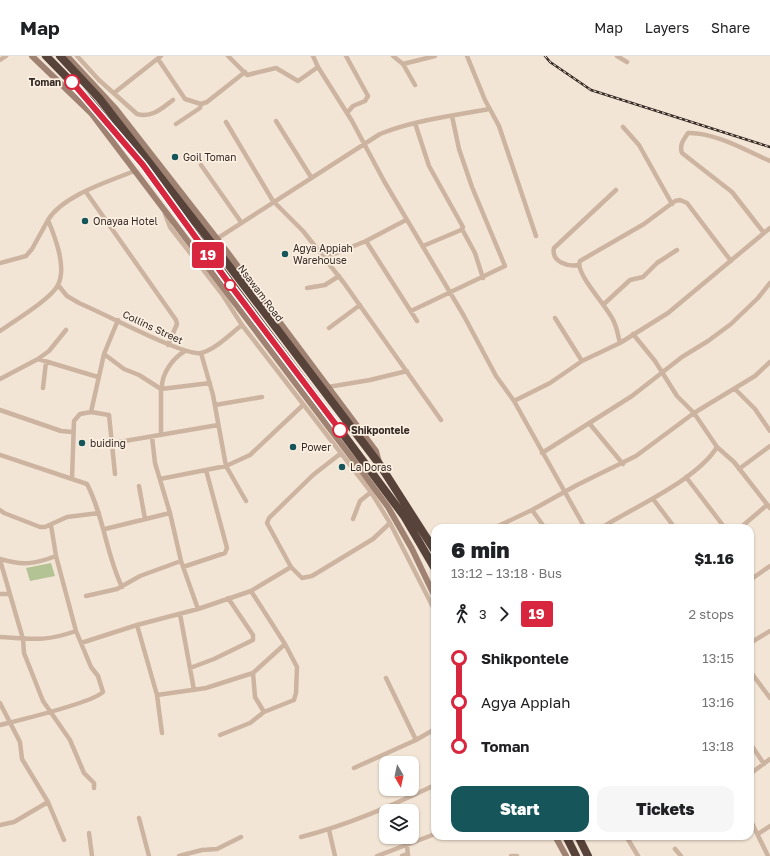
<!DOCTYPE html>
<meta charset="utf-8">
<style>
:root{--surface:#fff;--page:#f6f6f6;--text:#202124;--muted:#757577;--line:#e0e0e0;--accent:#16565a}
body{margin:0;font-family:"Golos Text",sans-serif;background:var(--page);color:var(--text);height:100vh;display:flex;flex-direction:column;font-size:15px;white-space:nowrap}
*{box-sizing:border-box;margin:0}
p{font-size:13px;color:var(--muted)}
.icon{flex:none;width:22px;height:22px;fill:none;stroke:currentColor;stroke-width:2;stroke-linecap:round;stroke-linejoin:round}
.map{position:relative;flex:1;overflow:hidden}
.sheet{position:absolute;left:431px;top:468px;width:323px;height:316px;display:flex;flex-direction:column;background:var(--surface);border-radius:12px;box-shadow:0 1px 3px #0004}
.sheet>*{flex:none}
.badge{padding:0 8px;border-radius:3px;font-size:14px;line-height:26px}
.needle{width:26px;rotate:171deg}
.fabs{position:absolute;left:379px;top:700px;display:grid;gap:8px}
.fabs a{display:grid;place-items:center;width:40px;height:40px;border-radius:8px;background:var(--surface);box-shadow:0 1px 3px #0004;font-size:20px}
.map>.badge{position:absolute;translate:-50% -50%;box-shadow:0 0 0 2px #fff}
.legs{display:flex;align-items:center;gap:6px;height:44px;padding:0 20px;font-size:13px}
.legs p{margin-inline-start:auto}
.headline{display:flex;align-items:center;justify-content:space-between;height:68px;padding:0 20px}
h1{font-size:22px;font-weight:800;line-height:30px}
.cta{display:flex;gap:8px;margin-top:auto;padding:8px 20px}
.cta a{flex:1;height:46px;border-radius:12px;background:var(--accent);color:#fff;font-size:16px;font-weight:800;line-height:46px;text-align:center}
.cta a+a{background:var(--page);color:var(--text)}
ul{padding:0 20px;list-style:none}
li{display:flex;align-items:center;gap:14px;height:44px;font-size:15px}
li i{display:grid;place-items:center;width:6px;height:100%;margin:0 5px;background:currentColor}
li i::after{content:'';width:10px;height:10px;margin:-5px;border:3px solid;border-radius:50%;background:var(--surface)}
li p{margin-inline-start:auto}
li:first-child i{background:linear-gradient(#0000 50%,currentColor 0)}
li:last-child i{background:linear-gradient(currentColor 50%,#0000 0)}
header{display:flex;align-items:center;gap:24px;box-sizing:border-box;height:56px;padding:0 20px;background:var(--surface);border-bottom:1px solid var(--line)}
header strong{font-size:19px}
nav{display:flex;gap:22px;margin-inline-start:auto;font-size:14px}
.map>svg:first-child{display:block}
.pitch{fill:#b4c394}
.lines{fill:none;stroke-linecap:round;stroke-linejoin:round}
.street{stroke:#ccb4a1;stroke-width:4.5}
.secondary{stroke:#a08272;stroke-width:6}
.highway{stroke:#57433a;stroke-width:8}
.rail-casing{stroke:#352a24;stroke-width:2.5}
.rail{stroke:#fbefe2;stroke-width:1;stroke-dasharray:3;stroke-linecap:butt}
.line-1-casing{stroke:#fff;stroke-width:9}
.line-1{stroke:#d7263d;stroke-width:6}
.stop-1-dot{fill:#fff;stroke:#d7263d;stroke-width:2}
.poi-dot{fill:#16565a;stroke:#fbefe2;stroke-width:1.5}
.labels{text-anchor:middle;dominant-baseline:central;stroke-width:3.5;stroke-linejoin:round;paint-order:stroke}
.stop-label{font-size:10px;font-weight:bold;fill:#352a24;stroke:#fbefe2;text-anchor:end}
.poi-label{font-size:10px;fill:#352a24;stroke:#fbefe2;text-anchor:start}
.street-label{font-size:10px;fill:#352a24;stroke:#fbefe2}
</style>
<header>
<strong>Map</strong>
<nav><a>Map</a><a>Layers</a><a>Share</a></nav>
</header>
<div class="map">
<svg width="770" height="800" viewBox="0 0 770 800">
<rect width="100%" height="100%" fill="#f3e5d5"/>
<path class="pitch" d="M 51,507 L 55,520 L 30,525 L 26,512 Z"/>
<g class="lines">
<path class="street" d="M 77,0 L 99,24 L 137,58 C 152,62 161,53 173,44
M 228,0 L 247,19 L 276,12 L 298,25 L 318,11
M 313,0 L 318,11 L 352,65 L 384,125 L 464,260 L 496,320 L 514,345 L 585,472
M 346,0 L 368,40 L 365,45 L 353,50 L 347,57
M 393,0 L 403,8 L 415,29
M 467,0 L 485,44 L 499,70 L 536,180
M 617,0 L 627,6
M 158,3 L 185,43 L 201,48 L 207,46 L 245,16
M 0,4 L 6,0
M 403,8 L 435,0
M 114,37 L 161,0
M 276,65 L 311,121
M 226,66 L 273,145 L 303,175 L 344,227 L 441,364
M 415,67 L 429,110 L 463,171 L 461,174 L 423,190
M 176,68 L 200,52 L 201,48
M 623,71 L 639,89 L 672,148
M 201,109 L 241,166
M 86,136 L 176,264 L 177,268 L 168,289
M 165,158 L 170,171 L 222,238 L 242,269 L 371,436 L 390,467 L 435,555
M 462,173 L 475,197 L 483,222
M 764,177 L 732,136 L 682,97 C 679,89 684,83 688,77 C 714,76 747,95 770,105
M 215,184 L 380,78 C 414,64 453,60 489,53
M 366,185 L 417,265
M 324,202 L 366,185 L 406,164
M 0,207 L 26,200 L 32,193 L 48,164
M 579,209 C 568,211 551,206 554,192 L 616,134
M 58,229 L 67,240 L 79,247 C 99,255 185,301 201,297 C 216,293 229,279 242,269
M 307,232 L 325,229 L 339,220
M 604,248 L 630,224 L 643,221 L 657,207 L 677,194
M 411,255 L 505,210 L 472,131 L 459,93 L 452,60
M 555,262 L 582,305
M 329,272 L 360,249
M 0,275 C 14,265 51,243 58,229 C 67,211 55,181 48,164 C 62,140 107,126 132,116
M 633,278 L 655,305 L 677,340 L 694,357 L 717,391 L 734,406 L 770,452
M 620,287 C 618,280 617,272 614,266 C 609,252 574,217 580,205 L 644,168 L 675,145 L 680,144 L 687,147 L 731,205
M 201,297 L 213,339 L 226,410 L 246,445
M 104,298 L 124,313 L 139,319 L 161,333 L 210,327
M 38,303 L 49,295 L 66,274
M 0,323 L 38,303 L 98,321
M 328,331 L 370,324 L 407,315
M 43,332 L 46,306
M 161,333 L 161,379
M 162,333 C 161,318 173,302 185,295
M 735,333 L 755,353 L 770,375
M 514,345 L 550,327 L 582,305 L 620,287 L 668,257 L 770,172
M 215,349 L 262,341
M 0,354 L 61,375 L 73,376
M 91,356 L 109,359 L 115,418
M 589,367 L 623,408
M 152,381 L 155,407 L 170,457 L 181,505 L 198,553
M 113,387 L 218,369
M 542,397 L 632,340 L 682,301 L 708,285 L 731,268 L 758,242 L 770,227
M 340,398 L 313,419 L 269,462 L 267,467 L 291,511 L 302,522 L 312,520 L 373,483 L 390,467
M 0,399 L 87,428 C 104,461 106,498 122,531
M 739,413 L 770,390
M 686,421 L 725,472
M 72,422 L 74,365 L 80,358 L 91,356 L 104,298 L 118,264
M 160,423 L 226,410 L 250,399 L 303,349
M 139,430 L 145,463
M 653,443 L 675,472
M 0,454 L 4,457 L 40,471 L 45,471 L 67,461 L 99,457
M 532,454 L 545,472
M 353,463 L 360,445 L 371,436
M 494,472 L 532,454 L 577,429 L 636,400 L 694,357 L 755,320 L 770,306
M 601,472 C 634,451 697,424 717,391
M 740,472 L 767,449
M 105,473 L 170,457
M 0,503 C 22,510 35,508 56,500
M 0,504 L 23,583 L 24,597 L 43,645 L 70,684 L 84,717 L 94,727 L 94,732
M 183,511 L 225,497 L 227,492 L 206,414
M 750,524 L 770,510
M 0,538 L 9,538
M 86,540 L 117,533 L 140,520 L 181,505
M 180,558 L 194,634
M 137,569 L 157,639 L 162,677
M 0,581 C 32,583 45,586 76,575
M 81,587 L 137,569 L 198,553 L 251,535 L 291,511
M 750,587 L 770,575
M 190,612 L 214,603 L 253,584 L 253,579 L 228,542
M 750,615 L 770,642
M 253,617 L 255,641 L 264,656
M 386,622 L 416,684
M 157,639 L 206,632 L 253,617 L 285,588 L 251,535
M 0,647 L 20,686 L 22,703 L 48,746 L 64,784
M 0,669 C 20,664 92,647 103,636 L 98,620 L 91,611 L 76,575 L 56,500 L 51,469
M 220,679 L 250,667 L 264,656 L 294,644 L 296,637 L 297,611 L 285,588
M 750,687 L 764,708
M 354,712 L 416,684 L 435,673
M 750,718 L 770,703
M 139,762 L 149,800
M 750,763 L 768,800
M 0,769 L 14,766 L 48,746
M 329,774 L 335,800
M 89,777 L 92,800
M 758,778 L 770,770
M 626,780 L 638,800
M 301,781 C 348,769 391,750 435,729
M 407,789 L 408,800
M 675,793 L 681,800
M 179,800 L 202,794 L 217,793 L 241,781
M 377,800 L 435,778
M 402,800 L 408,798
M 511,800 L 517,800"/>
<path class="secondary" d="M 32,0 L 91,57 L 355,406 L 388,451 L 412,493 L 435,541
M 67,0 L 116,53 L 222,189 L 376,395 L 379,406
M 555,780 L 566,800"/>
<path class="highway" d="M 46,0 L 90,45 L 143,109 L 404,460 L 435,513
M 60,0 L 99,42 L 211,186 L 380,409 L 435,495
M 566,780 L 576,800
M 578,780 L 588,800"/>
<defs>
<path id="rail" d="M 545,0 L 550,6 L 591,34 L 770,91"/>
</defs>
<use href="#rail" class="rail-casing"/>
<use href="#rail" class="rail"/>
</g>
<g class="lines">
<defs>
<path id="line-1" d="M 72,26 L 143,109 L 231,230 L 340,374"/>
</defs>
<use href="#line-1" class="line-1-casing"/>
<use href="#line-1" class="line-1"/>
</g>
<g class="stop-1-dot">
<circle cx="72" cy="26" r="7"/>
<circle cx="230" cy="229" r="5"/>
<circle cx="340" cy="374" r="7"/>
</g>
<g class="poi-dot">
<circle cx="175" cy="101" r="4"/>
<circle cx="85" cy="165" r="4"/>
<circle cx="285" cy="198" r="4"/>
<circle cx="82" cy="387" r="4"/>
<circle cx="293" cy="391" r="4"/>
<circle cx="342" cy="411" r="4"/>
</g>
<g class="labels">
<g class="stop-label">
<text x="61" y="26">Toman</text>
<text x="351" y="374" text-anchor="start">Shikpontele</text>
</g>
<g class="poi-label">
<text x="183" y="101">Goil Toman</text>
<text x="93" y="165">Onayaa Hotel</text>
<text x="293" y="192">Agya Appiah<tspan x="293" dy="12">Warehouse</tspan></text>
<text x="90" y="387">buiding</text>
<text x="301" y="391">Power</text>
<text x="350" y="411">La Doras</text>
</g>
<g class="street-label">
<text transform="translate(261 237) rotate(53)">Nsawam Road</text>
<text transform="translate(153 271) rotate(25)">Collins Street</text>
</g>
</g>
</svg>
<div class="fabs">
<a><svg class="needle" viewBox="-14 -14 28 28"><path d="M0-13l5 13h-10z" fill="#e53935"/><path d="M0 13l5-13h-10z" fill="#757577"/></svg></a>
<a><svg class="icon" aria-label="layers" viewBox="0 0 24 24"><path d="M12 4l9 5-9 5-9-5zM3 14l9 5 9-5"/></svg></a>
</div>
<b class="badge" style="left:208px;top:199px;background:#d7263d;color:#fff">19</b>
<section class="sheet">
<div class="headline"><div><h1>6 min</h1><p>13:12 – 13:18 · Bus</p></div><b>$1.16</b></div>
<div class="legs"><svg class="icon" aria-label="walk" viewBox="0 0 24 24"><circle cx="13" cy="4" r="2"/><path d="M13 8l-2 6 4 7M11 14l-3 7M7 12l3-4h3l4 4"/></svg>3<svg class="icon" aria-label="forward" viewBox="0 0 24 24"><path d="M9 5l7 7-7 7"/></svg><b class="badge" style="background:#d7263d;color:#fff">19</b><p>2 stops</p></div>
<ul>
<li><i style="color:#d7263d"></i><b>Shikpontele</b><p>13:15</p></li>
<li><i style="color:#d7263d"></i><span>Agya Appiah</span><p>13:16</p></li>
<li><i style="color:#d7263d"></i><b>Toman</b><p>13:18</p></li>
</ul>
<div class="cta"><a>Start</a><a>Tickets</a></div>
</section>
</div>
